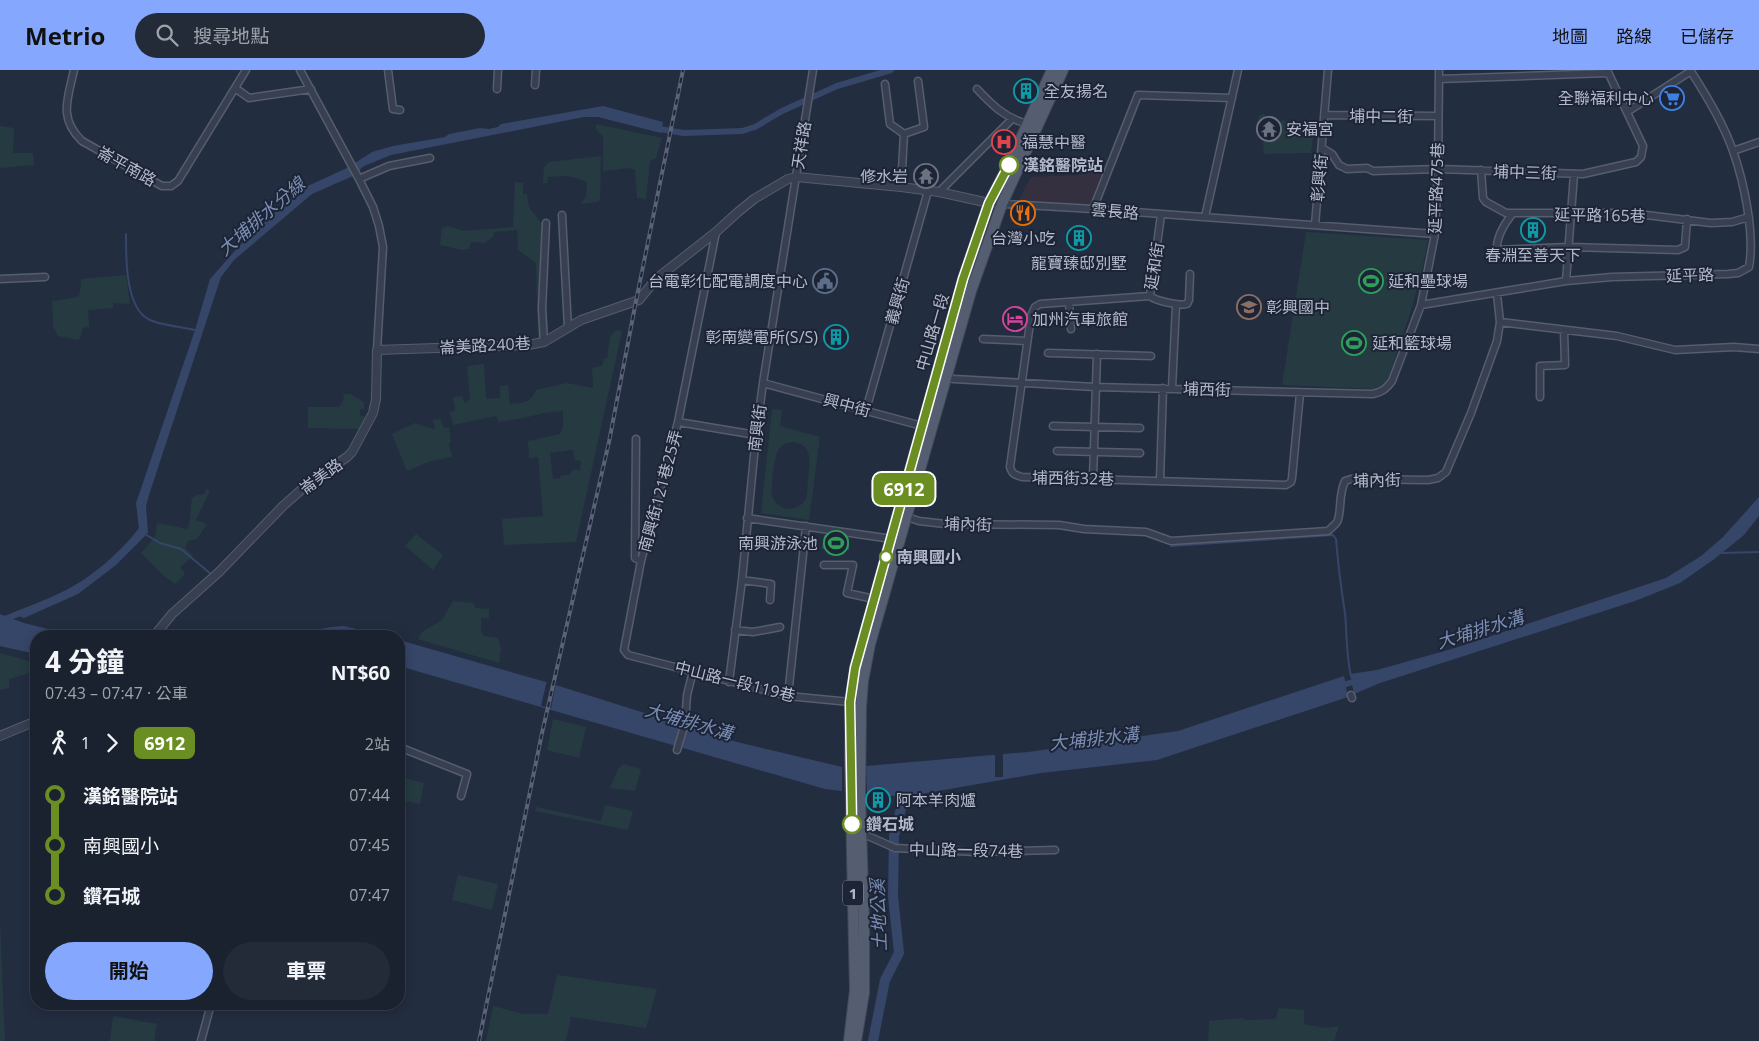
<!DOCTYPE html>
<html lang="zh-TW">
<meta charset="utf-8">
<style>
:root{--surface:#1a2230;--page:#232a38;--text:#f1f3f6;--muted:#9fa4ab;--line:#383f4c;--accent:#85a8fe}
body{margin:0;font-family:"Open Sans","Noto Sans TC",sans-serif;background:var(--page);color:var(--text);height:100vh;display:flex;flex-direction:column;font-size:19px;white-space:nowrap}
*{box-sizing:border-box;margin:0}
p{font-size:16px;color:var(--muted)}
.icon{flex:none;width:28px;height:28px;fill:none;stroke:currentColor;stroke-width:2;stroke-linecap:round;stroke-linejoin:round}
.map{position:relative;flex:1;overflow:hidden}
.panel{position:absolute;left:30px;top:560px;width:375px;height:380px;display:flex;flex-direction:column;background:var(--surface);border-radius:20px;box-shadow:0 2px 12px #0003,0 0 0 1px var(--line)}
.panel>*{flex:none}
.badge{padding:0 10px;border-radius:8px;font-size:18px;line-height:32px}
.map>.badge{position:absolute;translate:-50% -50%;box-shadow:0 0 0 2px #fff}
.legs{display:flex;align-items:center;gap:8px;height:55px;padding:0 15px;font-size:16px}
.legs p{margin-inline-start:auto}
.head{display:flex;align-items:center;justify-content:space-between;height:85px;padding:0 15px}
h1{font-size:28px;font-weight:700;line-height:38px}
.cta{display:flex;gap:10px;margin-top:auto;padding:10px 15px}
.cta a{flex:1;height:58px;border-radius:30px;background:var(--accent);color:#111;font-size:20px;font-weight:700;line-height:58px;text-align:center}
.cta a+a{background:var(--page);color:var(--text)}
ul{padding:0 15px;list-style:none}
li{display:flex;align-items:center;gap:18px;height:50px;font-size:19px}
li i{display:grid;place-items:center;width:8px;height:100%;margin:0 6px;background:currentColor}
li i::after{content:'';width:12px;height:12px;margin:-6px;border:4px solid;border-radius:50%;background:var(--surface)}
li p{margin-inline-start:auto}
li:first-child i{background:linear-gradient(#0000 50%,currentColor 0)}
li:last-child i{background:linear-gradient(currentColor 50%,#0000 0)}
header{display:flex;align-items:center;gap:30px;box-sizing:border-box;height:70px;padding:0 25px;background:var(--accent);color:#111}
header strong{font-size:24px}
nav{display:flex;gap:28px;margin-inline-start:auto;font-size:18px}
.search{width:350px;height:45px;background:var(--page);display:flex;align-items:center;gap:12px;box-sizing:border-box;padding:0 18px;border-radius:28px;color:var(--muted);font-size:19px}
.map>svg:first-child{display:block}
.medical{fill:#343040}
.green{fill:#253b41;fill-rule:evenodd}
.water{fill:#364668}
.pier{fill:#232d40}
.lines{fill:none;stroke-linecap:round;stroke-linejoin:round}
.stream{stroke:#364668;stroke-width:2}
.canal{stroke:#364668;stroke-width:6}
.river{stroke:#364668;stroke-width:10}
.minor-casing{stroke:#555d6e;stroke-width:9}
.tertiary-casing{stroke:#555d6e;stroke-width:10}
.primary-casing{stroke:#414859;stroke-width:12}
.minor{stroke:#373f50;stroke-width:6}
.tertiary{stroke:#373f50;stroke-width:8}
.primary{stroke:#555e70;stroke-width:10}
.rail-casing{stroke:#596277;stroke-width:4}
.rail{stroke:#1c2435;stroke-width:2;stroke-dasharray:5.5;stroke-linecap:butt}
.line-1-casing{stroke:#fff;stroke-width:11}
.line-1{stroke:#6b8e23;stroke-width:8}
.stop-1-dot{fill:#fff;stroke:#6b8e23;stroke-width:2.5}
.labels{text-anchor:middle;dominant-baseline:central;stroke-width:4;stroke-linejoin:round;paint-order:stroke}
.shield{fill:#1c2435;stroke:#868d9e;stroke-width:1}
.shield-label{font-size:15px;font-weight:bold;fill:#b4bacb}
.poi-label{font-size:16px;fill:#b4bacb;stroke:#1c2435;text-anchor:start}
.street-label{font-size:16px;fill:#b4bacb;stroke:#1c2435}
.stop-label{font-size:16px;font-weight:bold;fill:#b4bacb;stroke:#1c2435;text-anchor:start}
.water-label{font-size:18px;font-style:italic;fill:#7a8db4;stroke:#1c2435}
</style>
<header>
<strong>Metrio</strong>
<div class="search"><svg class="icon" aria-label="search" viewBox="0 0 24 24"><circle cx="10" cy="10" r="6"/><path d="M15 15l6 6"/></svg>搜尋地點</div>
<nav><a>地圖</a><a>路線</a><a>已儲存</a></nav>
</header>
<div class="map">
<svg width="1759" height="971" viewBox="0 0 1759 971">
<rect width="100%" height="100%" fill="#232d40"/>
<path class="medical" d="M 1082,101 L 1102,101 L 1090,135 L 1019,130 L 1031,107 L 1081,105 Z"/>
<path class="green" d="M 1264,44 L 1269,53 L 1273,56 L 1283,50 L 1303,53 L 1301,59 L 1301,66 L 1313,68 L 1311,83 L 1264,84 L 1263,73 L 1266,69 L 1265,57 L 1261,57 L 1258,46 Z
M 596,54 L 662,68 L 656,88 L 650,91 L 646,129 L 637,128 L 635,100 L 630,98 L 603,101 L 603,67 L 596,59 Z
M 0,56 L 14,58 L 13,83 L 33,83 L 34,95 L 0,98 Z
M 601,86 L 600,130 L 597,132 L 581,134 L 586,126 L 587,113 C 575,105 562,106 548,107 L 547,113 L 543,113 L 544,97 L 549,92 Z
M 515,112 L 523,113 L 523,124 L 527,124 L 529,137 L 546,160 L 548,272 L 538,273 L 536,193 L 518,180 L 517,160 L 495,162 L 493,167 L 485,173 L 471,172 L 469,179 L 462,180 L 440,175 L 442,158 L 448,156 L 464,161 L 513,157 Z
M 1306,162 L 1428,170 C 1420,218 1404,262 1388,308 L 1384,314 L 1376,319 L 1282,315 Z
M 126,205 L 130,234 L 113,233 L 113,238 L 88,240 L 89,257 L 83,258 L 79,270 L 58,266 L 53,256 L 52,231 L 78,227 L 80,222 L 81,209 Z
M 616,260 L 622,261 L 576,472 L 504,475 L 502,449 L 543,446 L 538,387 L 529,388 L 528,371 L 560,364 L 563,358 L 563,341 L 543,343 L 528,347 L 499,352 L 496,346 L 453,355 L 450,342 L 455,341 L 453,327 L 462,326 L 464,333 L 467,332 L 470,328 L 467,296 L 484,294 L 486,329 L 500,328 L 500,316 L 508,315 L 510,334 C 522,333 531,333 536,320 L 567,313 L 593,318 L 592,298 L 602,296 L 604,289 L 607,288 L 610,266 ZM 573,380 L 575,390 L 581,391 L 580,400 L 573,400 L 570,404 L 560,406 L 560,408 L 553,409 L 550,383 Z
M 343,324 L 350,324 L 364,332 L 364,339 L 360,339 L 360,346 L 373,347 L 366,359 L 308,358 L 308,337 L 339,337 L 344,329 Z
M 772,339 L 782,340 L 780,356 L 820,367 L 809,450 L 761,443 ZM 792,372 C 815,374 809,395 808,411 C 807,417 808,425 805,430 C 797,444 775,440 772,425 C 771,417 774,385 779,379 C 782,374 786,373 792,372 Z
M 440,349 L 444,358 L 449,357 L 451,372 L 449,374 L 452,387 L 431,391 L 407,401 L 392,364 L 415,353 L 434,359 L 435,358 L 433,350 Z
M 206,419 L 210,421 L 196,450 L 207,454 L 197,469 L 188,471 L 185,478 L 193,485 L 190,489 L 180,497 L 185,504 L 175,514 L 164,506 L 141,483 L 155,467 L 157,453 L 187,459 L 189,456 L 192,428 L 197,425 L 204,424 Z
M 416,464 L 443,485 L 433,500 L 405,476 Z
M 453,531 L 474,533 L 475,538 L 489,539 L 489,548 L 481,548 L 481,560 L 484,566 L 498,568 L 501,578 L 499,593 L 418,569 L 422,562 L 442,550 Z
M 0,583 L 36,593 L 36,601 L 9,609 L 9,618 L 0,620 Z
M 553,649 L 586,657 L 579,688 L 547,680 Z
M 623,694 L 641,699 L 635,721 L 610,718 L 618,699 Z
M 404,708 L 424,713 L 420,734 L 400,730 Z
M 605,735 L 633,741 L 628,760 L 535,741 L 536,737 L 601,751 Z
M 458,805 L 498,814 L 492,840 L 452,830 Z
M 0,851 L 5,971 L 0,971 Z
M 557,905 L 657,919 L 646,958 L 571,947 L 566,971 L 486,971 L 493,936 L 523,944 L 548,944 Z
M 1278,938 L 1304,940 L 1304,954 L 1325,958 L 1339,956 L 1334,971 L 1208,971 L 1209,951 L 1244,948 L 1245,950 L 1276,949 Z
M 113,946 L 157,954 L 154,971 L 110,971 Z"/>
<path class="water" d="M 603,36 L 663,52 L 661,63 L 598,47 L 584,47 L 391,85 L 364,96 L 353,106 L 312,124 L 234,190 L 221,207 L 149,425 L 146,436 L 148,463 L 116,495 L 78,524 L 24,548 L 12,543 C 28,536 46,530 62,522 C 90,509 121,482 139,458 L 136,433 L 195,260 L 210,209 L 241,174 L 299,120 L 347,98 L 372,82 L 393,76 L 445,67 L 449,64 L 480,58 L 489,59 L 498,57 L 501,54 Z
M 1759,427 L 1759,446 L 1744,465 L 1713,490 L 1680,513 L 1635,531 L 1380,613 L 1354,624 L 1350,604 L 1377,600 L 1455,578 L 1666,508 L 1701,486 L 1723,467 Z
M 824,465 L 849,468 L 849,480 L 822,479 Z
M 0,544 L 24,553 L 76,566 L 36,566 L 36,584 L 0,576 Z
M 344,556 L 386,566 L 285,566 L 331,557 Z
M 399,570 L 546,612 L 737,672 L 842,697 L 842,721 L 825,719 L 399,596 Z
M 1344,606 L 1348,627 L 1157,690 L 1041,703 L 904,727 L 867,723 L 866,696 L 1028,682 L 1178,661 Z"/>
<path class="pier" d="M 547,610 L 556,613 L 551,638 L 541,636 Z
M 1003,681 L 1003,707 L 995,707 L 995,682 Z"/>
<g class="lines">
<path class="stream" d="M 126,164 C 126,187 125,239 150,250 C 160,255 183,257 195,260
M 143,463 L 160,473 L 181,479 L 211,504
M 1171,476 L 1333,465 L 1336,469 C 1338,494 1341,518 1345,543 C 1347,564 1346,585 1351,606
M 1721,483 L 1759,482"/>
<path class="canal" d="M 653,58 L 684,63 L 742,61 L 755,57 L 782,41 L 837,16 L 891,0
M 0,551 L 23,542
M 1337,617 L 1359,610"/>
<path class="river" d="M 873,971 L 885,910 L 899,883 L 893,826 L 894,766 L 904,727 L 904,716"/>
<defs>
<path id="minor" d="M 74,0 C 68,28 58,48 82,71 L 162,116 L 171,116 L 178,111 L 246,0
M 300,0 L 359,109 L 373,137 L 379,156 L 383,177 L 377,280
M 388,0 L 393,39 L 400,40
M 1439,9 L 1607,3
M 885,14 L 890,54 L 904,64
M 535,15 L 536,0
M 235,18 L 249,28 L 311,19
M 497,19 L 498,0
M 977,19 C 993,36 1004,47 1027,54
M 1627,42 L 1691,1
M 1324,45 L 1438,46
M 904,64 L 924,57 L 918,11
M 1322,78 L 1332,84 L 1339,95 L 1347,99 L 1367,98 L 1373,101 L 1438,99 L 1583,104 L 1636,92 L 1641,87 L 1643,76 L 1607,0
M 1733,81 L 1759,72
M 1481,100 L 1483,128 L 1486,132 L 1506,143 L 1630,143 L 1711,153 L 1732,152 L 1749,147
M 359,109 L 389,96 L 430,88
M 901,117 L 904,64
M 939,122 L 1012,49
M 989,133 L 1093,139 L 1435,164
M 1093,139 L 1138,25 L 1232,28
M 1513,143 C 1505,153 1496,167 1497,180 L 1569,177 L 1678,180 L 1685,177 L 1687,149
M 562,145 L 568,258
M 1161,145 L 1150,226 L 1040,234 L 1035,237 L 1031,246 L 1010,397 C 1012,404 1015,405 1022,407 L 1286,415 L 1291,412 L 1292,408 L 1300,323
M 1205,147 L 1238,0
M 1315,155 L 1328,0
M 716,162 L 678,352 L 641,491 L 624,580 L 628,585 L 788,626 L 850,632
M 0,209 L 45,207
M 1566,211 L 1574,104
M 1150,226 C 1156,231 1179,236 1187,234 L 1189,230 L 1190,204
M 1069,233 L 1071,259
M 1421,235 L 1566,211 L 1612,207 L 1728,204 L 1738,203 L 1749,197 C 1755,164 1744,112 1733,81 C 1724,55 1705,23 1690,0
M 1500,252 L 1617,266 L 1675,280 L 1734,277 L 1759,279
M 983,269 L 1027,271
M 544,272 L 542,239 L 546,153
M 1048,283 L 1151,286
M 944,307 L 954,309 L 1095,317 L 1373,324 C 1382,322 1386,319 1392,311 L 1421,235 L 1435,164 L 1438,99 L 1439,0
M 763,313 L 926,357
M 1172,318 L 1176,235
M 1540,327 L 1540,296 L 1565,295 L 1564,260
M 866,340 L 928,121
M 678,352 L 756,365
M 1053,356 L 1140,358
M 636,369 L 635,488 L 641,491
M 1057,381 L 1140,383
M 1093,408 L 1097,284
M 1160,410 L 1163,318
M 904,446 L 919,451 L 945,454 L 1059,455 L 1084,459 L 1146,462 L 1171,471 L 1328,461 C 1331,458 1335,455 1337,452 C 1342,443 1338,425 1345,411 L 1351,409 L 1428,410 L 1438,408 L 1446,402 L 1471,343 L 1497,271 L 1500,252 L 1497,224
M 747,448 L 892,469
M 824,495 L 853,495 L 847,523 L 874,529
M 742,510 L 771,514 L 770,530
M 735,560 L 753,562 L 780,557
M 729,612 L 742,510 L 756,365 L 763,313 L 813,0
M 1351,625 L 1352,628
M 788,626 L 806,456
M 399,677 L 467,704 L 461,726
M 677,680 L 685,653 L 687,625 L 693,601
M 859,762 L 895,778 L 976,782 L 1055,780
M 201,971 L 211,934"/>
<path id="tertiary" d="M 154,566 L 172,544 L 219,502 L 283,436 L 310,412 L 347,387 L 352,382 L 373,343 L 376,329 L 377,280 L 528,275 L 544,272 L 581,250 L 639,230 L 656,209 L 716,162 L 738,142 L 754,129 L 788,109 L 796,107 L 901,117 L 939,122 L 989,133
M 0,666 L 36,651"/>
<path id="primary" d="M 849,971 L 855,920 L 850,691 L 850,632 L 855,598 L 963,209 L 989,133 L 1012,88 L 1052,0
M 856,971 L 864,923 L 864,853 L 860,726 L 861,637 L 863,611 L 870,574 L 971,221 L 1002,134 L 1063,0"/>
</defs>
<use href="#minor" class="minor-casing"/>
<use href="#tertiary" class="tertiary-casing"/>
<use href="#primary" class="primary-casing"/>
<use href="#minor" class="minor"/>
<use href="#tertiary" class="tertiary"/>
<use href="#primary" class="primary"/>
<defs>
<path id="rail" d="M 479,971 L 542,663 L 609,372 L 636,231 L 683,0"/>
</defs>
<use href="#rail" class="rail-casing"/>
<use href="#rail" class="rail"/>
</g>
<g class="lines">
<defs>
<path id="line-1" d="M 852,754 L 850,632 L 855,598 L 963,209 L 989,133 L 1009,95"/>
</defs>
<use href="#line-1" class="line-1-casing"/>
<use href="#line-1" class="line-1"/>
</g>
<defs>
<symbol id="building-ring" viewBox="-11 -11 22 22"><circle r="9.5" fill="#1c2435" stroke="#0f9aa8" stroke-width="1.5"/><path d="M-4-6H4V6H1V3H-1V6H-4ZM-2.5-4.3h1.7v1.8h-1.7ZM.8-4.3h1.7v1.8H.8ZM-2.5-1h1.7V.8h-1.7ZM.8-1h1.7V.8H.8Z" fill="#0f9aa8"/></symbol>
<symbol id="supermarket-ring" viewBox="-11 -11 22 22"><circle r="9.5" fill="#1c2435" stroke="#3f7fe0" stroke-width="1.5"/><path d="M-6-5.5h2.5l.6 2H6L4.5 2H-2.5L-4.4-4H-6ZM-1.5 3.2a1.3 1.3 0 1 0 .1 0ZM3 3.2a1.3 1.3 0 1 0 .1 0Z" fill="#3f7fe0"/></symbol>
<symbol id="temple-ring" viewBox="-11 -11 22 22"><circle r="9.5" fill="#1c2435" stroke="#6b7280" stroke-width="1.5"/><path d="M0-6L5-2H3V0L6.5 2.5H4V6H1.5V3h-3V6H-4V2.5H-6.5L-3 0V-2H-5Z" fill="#6b7280"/></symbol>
<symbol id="hospital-ring" viewBox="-11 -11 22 22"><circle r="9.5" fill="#1c2435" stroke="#e0444e" stroke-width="1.5"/><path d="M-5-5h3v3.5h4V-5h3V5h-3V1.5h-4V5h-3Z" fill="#e0444e"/></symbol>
<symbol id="restaurant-ring" viewBox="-11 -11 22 22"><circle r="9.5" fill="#1c2435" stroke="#e8710a" stroke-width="1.5"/><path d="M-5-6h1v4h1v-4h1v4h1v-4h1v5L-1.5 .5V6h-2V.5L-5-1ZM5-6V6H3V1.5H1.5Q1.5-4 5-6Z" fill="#e8710a"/></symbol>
<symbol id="civic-ring" viewBox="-11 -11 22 22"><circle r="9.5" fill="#1c2435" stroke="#5c6f8a" stroke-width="1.5"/><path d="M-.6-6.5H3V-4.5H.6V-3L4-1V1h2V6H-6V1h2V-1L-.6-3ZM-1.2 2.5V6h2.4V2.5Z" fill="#5c6f8a"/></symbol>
<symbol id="stadium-ring" viewBox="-11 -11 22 22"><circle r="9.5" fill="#1c2435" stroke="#2e9e5b" stroke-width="1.5"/><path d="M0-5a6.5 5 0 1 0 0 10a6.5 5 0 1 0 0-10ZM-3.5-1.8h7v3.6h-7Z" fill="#2e9e5b"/></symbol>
<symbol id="school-ring" viewBox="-11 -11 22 22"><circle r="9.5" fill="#1c2435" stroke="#8d6e63" stroke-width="1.5"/><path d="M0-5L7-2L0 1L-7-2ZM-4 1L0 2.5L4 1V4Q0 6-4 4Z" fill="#8d6e63"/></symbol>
<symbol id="hotel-ring" viewBox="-11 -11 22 22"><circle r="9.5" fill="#1c2435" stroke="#d1479c" stroke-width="1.5"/><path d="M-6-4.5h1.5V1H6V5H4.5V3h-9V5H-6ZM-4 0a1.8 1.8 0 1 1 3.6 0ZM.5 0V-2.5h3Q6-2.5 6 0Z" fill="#d1479c"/></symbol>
</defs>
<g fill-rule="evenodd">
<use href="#building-ring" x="1012" y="7" width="28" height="28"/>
<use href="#supermarket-ring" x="1658" y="14" width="28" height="28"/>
<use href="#temple-ring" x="1255" y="45" width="28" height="28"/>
<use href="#hospital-ring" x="990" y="58" width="28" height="28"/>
<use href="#temple-ring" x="912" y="92" width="28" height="28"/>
<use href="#restaurant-ring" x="1009" y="129" width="28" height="28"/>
<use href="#building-ring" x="1519" y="146" width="28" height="28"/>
<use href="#building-ring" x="1065" y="154" width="28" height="28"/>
<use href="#civic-ring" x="811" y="197" width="28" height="28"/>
<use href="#stadium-ring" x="1357" y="197" width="28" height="28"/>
<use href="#school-ring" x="1235" y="223" width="28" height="28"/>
<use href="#hotel-ring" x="1001" y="235" width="28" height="28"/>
<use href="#building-ring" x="822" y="253" width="28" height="28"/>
<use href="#stadium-ring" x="1340" y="259" width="28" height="28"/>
<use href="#stadium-ring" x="822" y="459" width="28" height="28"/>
<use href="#building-ring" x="864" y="716" width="28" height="28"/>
</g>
<g class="stop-1-dot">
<circle cx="1009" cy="95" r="9"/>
<circle cx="886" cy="487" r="6"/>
<circle cx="852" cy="754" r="9"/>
</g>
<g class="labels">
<rect class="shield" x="843" y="810.5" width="20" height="25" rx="4"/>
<g class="shield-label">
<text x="853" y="823">1</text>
</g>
<g class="poi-label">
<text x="1044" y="21">全友揚名</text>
<text x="1654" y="28" text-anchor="end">全聯福利中心</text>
<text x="1286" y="59">安福宮</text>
<text x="1022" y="72">福慧中醫</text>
<text x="908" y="106" text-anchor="end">修水岩</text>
<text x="1023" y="168" text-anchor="middle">台灣小吃</text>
<text x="1533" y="185" text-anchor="middle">春淵至善天下</text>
<text x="1079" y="193" text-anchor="middle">龍寶臻邸別墅</text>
<text x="808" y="211" text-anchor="end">台電彰化配電調度中心</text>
<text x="1388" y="211">延和壘球場</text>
<text x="1266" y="237">彰興國中</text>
<text x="1032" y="249">加州汽車旅館</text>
<text x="818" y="267" text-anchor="end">彰南變電所(S/S)</text>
<text x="1372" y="273">延和籃球場</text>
<text x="818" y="473" text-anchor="end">南興游泳池</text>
<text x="896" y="730">阿本羊肉爐</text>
</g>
<g class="street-label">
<text transform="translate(1381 46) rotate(1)">埔中二街</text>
<text transform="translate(801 75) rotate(-81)">天祥路</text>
<text transform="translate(127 96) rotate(29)">崙平南路</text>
<text transform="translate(1525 102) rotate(2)">埔中三街</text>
<text transform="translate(1319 108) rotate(-85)">彰興街</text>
<text transform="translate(1436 118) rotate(-88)">延平路475巷</text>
<text transform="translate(1115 141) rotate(5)">雲長路</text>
<text transform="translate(1600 145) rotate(1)">延平路165巷</text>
<text transform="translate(1154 196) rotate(-81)">延和街</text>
<text transform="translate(1690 205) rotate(-2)">延平路</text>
<text transform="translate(897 231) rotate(-74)">義興街</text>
<text transform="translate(932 262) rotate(-74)">中山路一段</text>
<text transform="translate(485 275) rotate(-3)">崙美路240巷</text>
<text transform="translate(1207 319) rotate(2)">埔西街</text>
<text transform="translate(847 335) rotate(15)">興中街</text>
<text transform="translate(757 358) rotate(-83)">南興街</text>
<text transform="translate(321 406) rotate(-36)">崙美路</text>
<text transform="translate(1073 408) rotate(1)">埔西街32巷</text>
<text transform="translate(1377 410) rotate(-1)">埔內街</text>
<text transform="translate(660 421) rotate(-75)">南興街121巷25弄</text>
<text transform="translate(968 454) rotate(2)">埔內街</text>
<text transform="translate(735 611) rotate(14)">中山路一段119巷</text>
<text transform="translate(966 780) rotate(1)">中山路一段74巷</text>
</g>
<g class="stop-label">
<text x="1023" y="95">漢銘醫院站</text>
<text x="897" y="487">南興國小</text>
<text x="866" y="754">鑽石城</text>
</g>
<g class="water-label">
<text transform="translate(261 146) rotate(-41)">大埔排水分線</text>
<text transform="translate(1480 559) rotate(-17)">大埔排水溝</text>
<text transform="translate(689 651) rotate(16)">大埔排水溝</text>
<text transform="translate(1094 668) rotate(-6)">大埔排水溝</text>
<text transform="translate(878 845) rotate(-92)">土地公溪</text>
</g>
</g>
</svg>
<b class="badge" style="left:904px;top:419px;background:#6b8e23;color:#fff">6912</b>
<section class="panel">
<div class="head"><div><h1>4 分鐘</h1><p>07:43 – 07:47 · 公車</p></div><b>NT$60</b></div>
<div class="legs"><svg class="icon" aria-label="walk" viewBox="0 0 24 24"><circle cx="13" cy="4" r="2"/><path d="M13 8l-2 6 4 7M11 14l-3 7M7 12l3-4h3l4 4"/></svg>1<svg class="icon" aria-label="forward" viewBox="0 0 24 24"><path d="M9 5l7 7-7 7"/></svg><b class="badge" style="background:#6b8e23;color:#fff">6912</b><p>2站</p></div>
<ul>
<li><i style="color:#6b8e23"></i><b>漢銘醫院站</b><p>07:44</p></li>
<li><i style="color:#6b8e23"></i><span>南興國小</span><p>07:45</p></li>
<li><i style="color:#6b8e23"></i><b>鑽石城</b><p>07:47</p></li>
</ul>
<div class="cta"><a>開始</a><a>車票</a></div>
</section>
</div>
